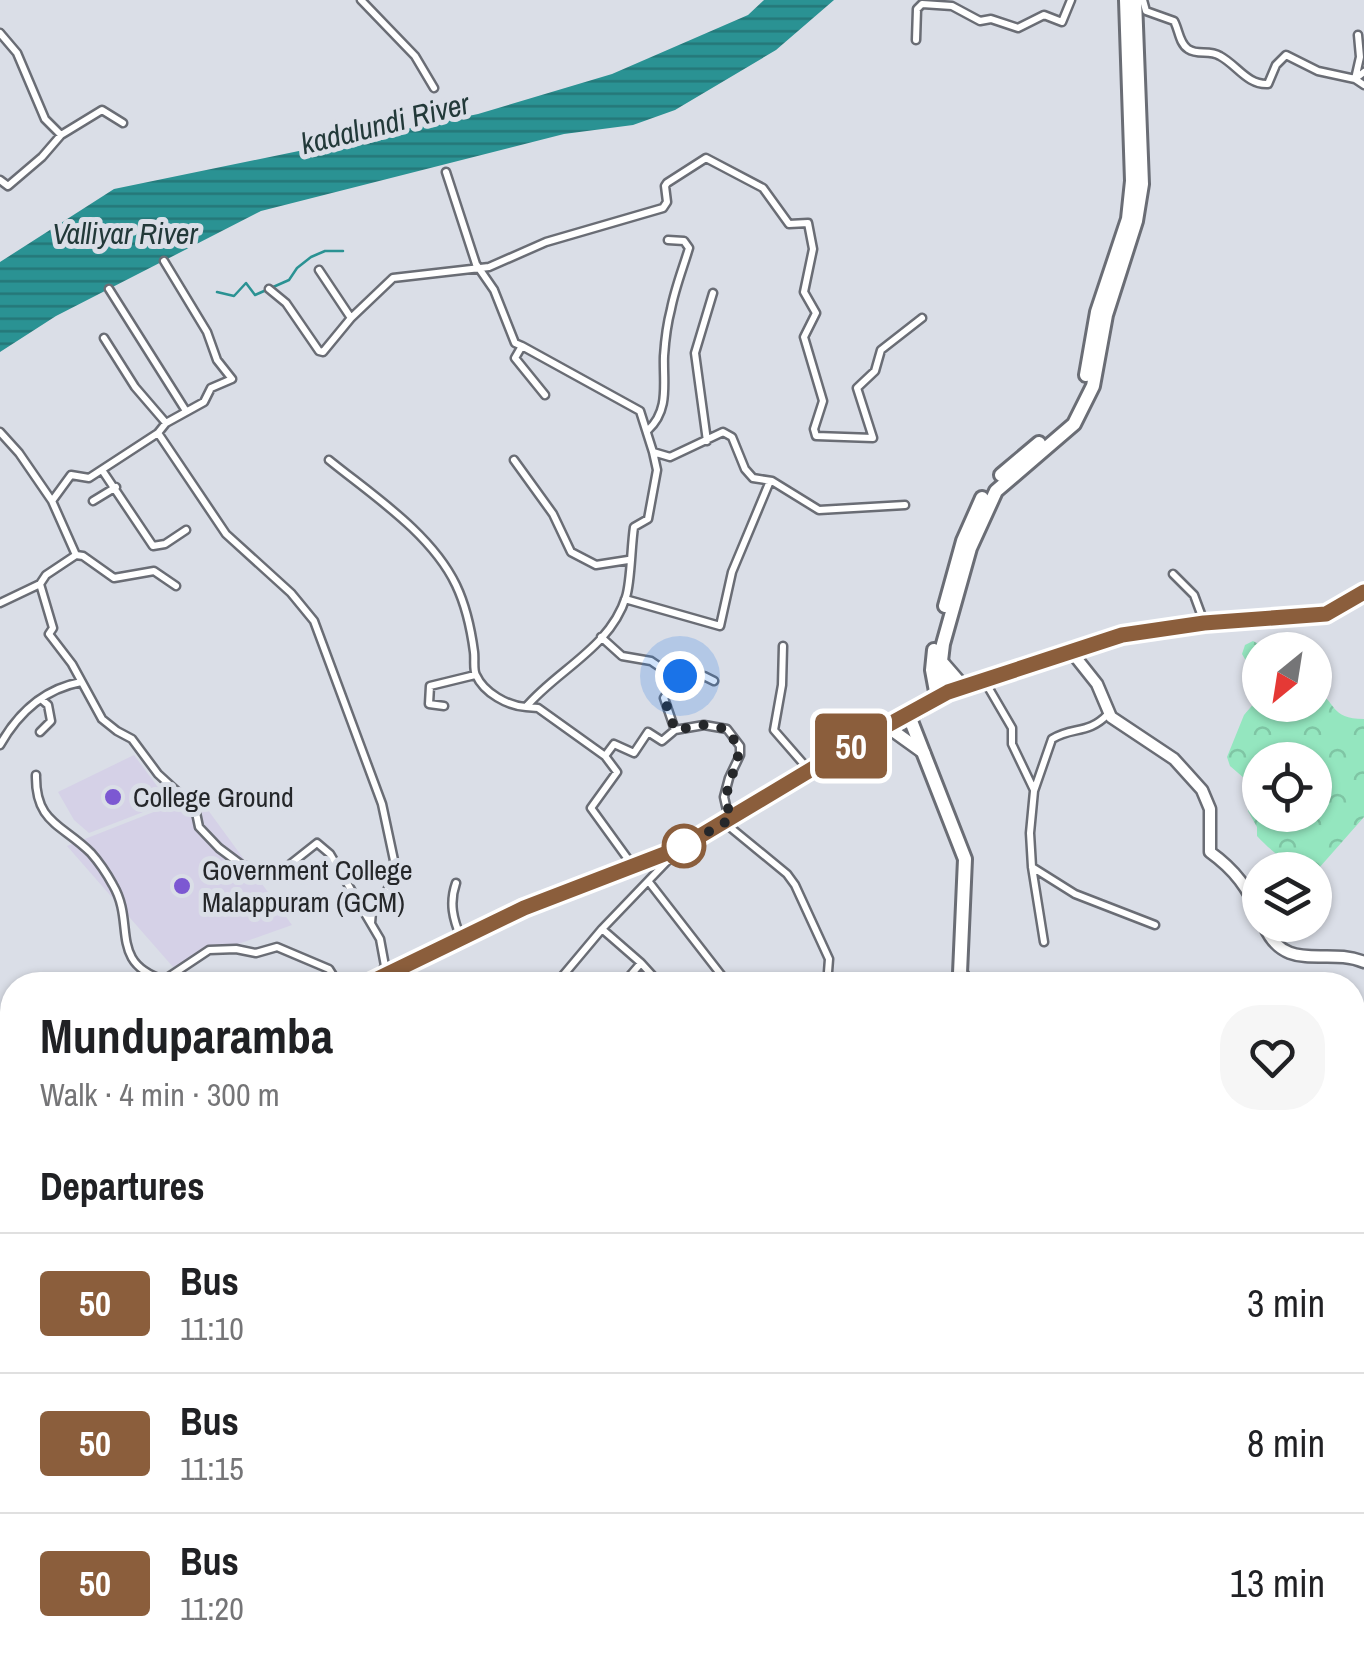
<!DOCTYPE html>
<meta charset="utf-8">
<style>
:root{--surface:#fff;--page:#f6f6f6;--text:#202124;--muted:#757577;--line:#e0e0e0}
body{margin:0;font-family:"Archivo Narrow",sans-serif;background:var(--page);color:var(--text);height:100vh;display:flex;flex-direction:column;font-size:38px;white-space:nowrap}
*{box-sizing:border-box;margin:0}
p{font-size:32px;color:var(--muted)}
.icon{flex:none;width:55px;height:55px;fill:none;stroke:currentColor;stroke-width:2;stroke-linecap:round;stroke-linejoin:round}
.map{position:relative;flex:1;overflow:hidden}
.drawer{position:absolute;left:0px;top:972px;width:1365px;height:702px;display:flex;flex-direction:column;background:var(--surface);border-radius:40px 40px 0 0;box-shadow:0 2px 8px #0004}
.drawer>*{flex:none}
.badge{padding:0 20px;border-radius:8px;font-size:35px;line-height:65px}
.needle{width:65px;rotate:210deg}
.buttons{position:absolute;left:1242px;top:632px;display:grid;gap:20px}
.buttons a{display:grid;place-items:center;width:90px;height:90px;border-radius:50%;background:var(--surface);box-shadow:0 2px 8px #0004;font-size:50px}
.you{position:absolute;width:50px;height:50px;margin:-25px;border:8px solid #fff;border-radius:50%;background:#1a73e8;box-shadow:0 0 0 15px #1a73e833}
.map>.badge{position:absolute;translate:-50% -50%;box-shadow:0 0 0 5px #fff}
h2{padding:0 40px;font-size:38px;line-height:90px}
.round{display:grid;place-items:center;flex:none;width:105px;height:105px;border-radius:40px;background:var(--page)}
.headline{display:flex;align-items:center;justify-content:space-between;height:170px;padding:0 40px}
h1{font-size:48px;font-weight:800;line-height:75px}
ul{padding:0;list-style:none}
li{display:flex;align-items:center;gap:30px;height:140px;padding:0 40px;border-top:2px solid var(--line)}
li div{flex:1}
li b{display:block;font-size:38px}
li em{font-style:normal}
li .badge{min-width:110px;font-weight:700;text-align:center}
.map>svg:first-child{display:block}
.education{fill:#d5d1e7}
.forest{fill:url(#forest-crowns);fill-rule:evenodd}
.water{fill:url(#water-rules)}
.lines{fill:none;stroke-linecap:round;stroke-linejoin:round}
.stream{stroke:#2a9293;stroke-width:2.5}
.street-casing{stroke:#6a6d75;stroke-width:11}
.secondary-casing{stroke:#6a6d75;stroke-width:15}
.primary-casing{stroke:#6a6d75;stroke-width:16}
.highway-casing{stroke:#6a6d75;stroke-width:18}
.street{stroke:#fff;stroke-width:6}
.secondary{stroke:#fff;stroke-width:10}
.primary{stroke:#fff;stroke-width:11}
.highway{stroke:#fff;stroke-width:12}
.line-casing{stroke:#fff;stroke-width:22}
.line{stroke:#8b5e3c;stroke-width:15}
.walk{stroke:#25272a;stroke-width:10;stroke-dasharray:0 18}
.poi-dot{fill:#7c58d2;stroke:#dadee7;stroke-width:4}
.stop-dot{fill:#fff;stroke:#8b5e3c;stroke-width:5}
.labels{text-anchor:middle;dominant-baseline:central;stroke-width:10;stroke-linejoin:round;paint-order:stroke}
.poi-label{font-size:28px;fill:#25272a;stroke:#dadee7;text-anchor:start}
.water-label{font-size:30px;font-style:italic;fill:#223939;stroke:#dadee7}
</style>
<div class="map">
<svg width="1364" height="1674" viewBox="0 0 1364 1674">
<defs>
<pattern id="forest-crowns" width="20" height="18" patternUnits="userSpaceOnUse" patternTransform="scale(2.5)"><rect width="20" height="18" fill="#94e6bf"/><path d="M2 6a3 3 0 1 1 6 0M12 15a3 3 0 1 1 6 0" fill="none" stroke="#7fc5a4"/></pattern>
<pattern id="water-rules" width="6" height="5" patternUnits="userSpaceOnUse" patternTransform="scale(2.5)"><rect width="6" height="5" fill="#2a9293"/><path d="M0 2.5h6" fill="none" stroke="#247778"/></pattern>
</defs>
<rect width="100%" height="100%" fill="#dadee7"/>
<path class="education" d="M 134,755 L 169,802 L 89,833 L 74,820 L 58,792 Z
M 197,795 L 292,925 L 173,967 L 67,846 Z"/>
<path class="forest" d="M 1253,641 L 1270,650 L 1260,650 L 1260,705 L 1315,705 L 1315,690 C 1337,701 1329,719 1364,719 L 1364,817 L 1319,868 C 1294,871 1273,853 1257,836 L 1257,827 L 1248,811 L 1252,785 L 1230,766 L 1227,757 L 1244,715 L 1256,701 L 1256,678 L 1242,654 L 1245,645 ZM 1260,760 L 1315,760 L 1315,815 L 1260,815 Z"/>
<path class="water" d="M 764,0 L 834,0 L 776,50 L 675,110 L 633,125 L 564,134 L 261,211 L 56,316 L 0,352 L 0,262 L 114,189 L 478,114 L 612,74 L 748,15 Z"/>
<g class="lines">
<path class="stream" d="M 217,292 L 234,296 L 246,283 L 255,295 L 289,280 L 297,268 L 311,257 L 325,251 L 343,251
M 1352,1328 L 1364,1331
M 1110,1662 L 1111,1674"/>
<defs>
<path id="street" d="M 361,0 L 415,56 L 434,88
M 1143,0 L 1146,11 L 1174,21 C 1179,30 1179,43 1188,49 C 1198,56 1209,49 1220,56 C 1237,65 1247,85 1268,84 L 1276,65 L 1286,55 L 1318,71 L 1355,79 L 1364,85
M 0,33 L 17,53 L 45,119 L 61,135 L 102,110 L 123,123
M 1358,35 L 1360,57 L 1355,79 L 1364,72
M 916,40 L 917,9 L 922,4 L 952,6 L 980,21 L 991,19 L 1018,28 L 1044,15 L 1062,22 L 1071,0
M 446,172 L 476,264 L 494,290 L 515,343 L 522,346 L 515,358 L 545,395
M 0,180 L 8,186 L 42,157 L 61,135
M 164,261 L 207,332 L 217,360 L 232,379 L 211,388 L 204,402 L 166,423 L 158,433 L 89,478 L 71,475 L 52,501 L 76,555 L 46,575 L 40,584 L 53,628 L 49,634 L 72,664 L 102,719 L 117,731 L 132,739 L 158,774 L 195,808 L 199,827 L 219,848 L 243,866 L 268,868 L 288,866 L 317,843 L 330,854 L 380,939 L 385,966 L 378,977 L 382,985
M 319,270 L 351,318
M 109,289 L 186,411
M 269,289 L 286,303 L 319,351 L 323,352 L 351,318 L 393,278 L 489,267 L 546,242 L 663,208 L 667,202 L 665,186 L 667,183 L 706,158 L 763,188 L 789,224 L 808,223 L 813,249 L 804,292 L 816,313 L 804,337 L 823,401 L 814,429 L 816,436 L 873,438 L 857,388 L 875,371 L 881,350 L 922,318
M 104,338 L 135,387 L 166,423
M 522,346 L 640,411 L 653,452 L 670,457 L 723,432 L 732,437 L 745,469 L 753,478 L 772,481 L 819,510 L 905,505
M 648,430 C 670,410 663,383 664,356 C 665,341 667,324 671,309 C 675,288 683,268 689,248 L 684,241 L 668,240
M 0,432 L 19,453 L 52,501
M 158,433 L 226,534 L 291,593 L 314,621 L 382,804 L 395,865 L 386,895 L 373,901 L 371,923
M 707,441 L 695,353 L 713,293
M 329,460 C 372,495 431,533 456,585 C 466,606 471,629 474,652 C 475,659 473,670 476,675 C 484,693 508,706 526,707 C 557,670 610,648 626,597 C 631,582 631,547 634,527 L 648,519 L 657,470 L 653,452
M 514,460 L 553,514 L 571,552 L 596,565 L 628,560
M 102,470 L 153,546 L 165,544 L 186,530
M 93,501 L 116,487
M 76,555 L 83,556 L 114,578 L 154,571 L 176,586
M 1173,574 L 1194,595 L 1204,622
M 625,599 L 720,626 L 732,572 L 770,481
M 0,603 L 40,584
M 601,637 L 622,656 L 651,661 L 673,676 L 704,676 L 714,681
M 783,646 L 782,685 L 774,730 L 808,769
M 679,676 L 664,698 L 675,730 L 704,725 L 727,729 L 740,746 L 740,755 L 729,778 L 724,797 L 731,828 L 787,874 L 795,885 L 829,959 L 827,985
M 984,680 L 1012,728 L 1012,744 L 1034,790
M 444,706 L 429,704 L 430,686 L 475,675
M 526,707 L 538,708 L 605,756
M 40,732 L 51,721 L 48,705 L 41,699
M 0,745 C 18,713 44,689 81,682
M 36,775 C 35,823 62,824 91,853 C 99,862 107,874 113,885 C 136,924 108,962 164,980 L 209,950 L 236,949 L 256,953 L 277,947 L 329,969 L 339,985
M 633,866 L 591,808 L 617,772 L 605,756 L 614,744 L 634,753 L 648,732 L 662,741 L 675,730
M 1032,867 L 1075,894 L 1155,925
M 649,882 L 729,985
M 456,883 C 449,903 453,919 461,938
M 602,929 L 641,963 L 622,985
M 1044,942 L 1032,867 L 1030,833 L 1034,791 L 1052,739 C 1073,726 1088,735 1108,714
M 641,963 L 661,985
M 555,985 L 602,929 L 675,853
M 0,1427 L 12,1431
M 8,1430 L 12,1418
M 0,1630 L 12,1640
M 692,1662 L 710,1674
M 975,1662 L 975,1674
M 157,1674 L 157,1662
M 499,1674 L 502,1662
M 627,1674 L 628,1668 L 637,1662
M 895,1674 L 896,1662"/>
<path id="secondary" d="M 1070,650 L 1097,684 L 1111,717 L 1174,759 L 1202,790 L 1210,809 L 1210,852 C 1235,870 1248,888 1260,916
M 964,687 L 1122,635 L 1204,623 L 1326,614 L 1364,592
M 1264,925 C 1285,975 1327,946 1364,962"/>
<path id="primary" d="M 944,664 L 964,687
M 885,725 L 924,753
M 365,985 L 524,908 L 680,848 L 857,741 L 909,716
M 0,1596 L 12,1583"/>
<path id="highway" d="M 1086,375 L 1097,312 L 1128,219 L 1132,181 L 1126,0
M 1001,475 L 1039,443
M 945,606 L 963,541 L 982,498
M 934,650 L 932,670 L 937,697
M 968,985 L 960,973 L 965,859 L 909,716 L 949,692 L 941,661 L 943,644 L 970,548 L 996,491 L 1074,424 L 1093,386 L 1106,315 L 1136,221 L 1142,184 L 1135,0
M 1352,1461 L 1364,1448
M 1352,1475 L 1364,1462
M 1233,1662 L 1234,1674"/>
</defs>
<use href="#street" class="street-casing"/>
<use href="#secondary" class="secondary-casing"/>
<use href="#primary" class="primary-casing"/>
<use href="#highway" class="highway-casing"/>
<use href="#street" class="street"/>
<use href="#secondary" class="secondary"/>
<use href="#primary" class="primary"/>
<use href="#highway" class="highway"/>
</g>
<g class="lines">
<defs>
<path id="line" d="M 365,985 L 524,908 L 680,848 L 857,742 L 948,692 L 1122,635 L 1204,623 L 1326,614 L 1364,592"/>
</defs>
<use href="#line" class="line-casing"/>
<use href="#line" class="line"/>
<path class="walk" d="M 680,676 L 664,698 L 675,730 L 704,725 L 727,729 C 757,769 714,771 731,819 L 680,848 L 684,846"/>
</g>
<g class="poi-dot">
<circle cx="113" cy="797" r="10"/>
<circle cx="182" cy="886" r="10"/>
</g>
<circle class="stop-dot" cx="684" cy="846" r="20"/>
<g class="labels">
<g class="poi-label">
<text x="133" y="797">College Ground</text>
<text x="202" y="870">Government College<tspan x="202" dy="32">Malappuram (GCM)</tspan></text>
</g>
<g class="water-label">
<text transform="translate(385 123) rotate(-14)">kadalundi River</text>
<text x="125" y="233">Valliyar River</text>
</g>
</g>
</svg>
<div class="buttons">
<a><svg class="needle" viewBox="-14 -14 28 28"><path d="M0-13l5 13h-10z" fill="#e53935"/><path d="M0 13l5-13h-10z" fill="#757577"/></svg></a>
<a><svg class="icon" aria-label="locate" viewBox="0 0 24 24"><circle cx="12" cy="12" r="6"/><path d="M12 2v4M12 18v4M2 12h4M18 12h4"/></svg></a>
<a><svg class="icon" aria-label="layers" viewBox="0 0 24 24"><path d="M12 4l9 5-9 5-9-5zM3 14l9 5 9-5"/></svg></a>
</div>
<div class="you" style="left:680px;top:676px"></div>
<b class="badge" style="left:851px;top:746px;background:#8b5e3c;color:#fff">50</b>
<section class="drawer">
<div class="headline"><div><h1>Munduparamba</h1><p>Walk · 4 min · 300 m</p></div><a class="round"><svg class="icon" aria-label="heart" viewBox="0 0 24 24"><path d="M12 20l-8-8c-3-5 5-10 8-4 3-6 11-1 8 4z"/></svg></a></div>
<h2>Departures</h2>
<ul>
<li><span class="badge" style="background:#8b5e3c;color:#fff">50</span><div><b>Bus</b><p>11:10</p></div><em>3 min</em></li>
<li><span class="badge" style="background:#8b5e3c;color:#fff">50</span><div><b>Bus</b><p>11:15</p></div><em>8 min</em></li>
<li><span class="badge" style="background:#8b5e3c;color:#fff">50</span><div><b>Bus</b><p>11:20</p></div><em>13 min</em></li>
</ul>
</section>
</div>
